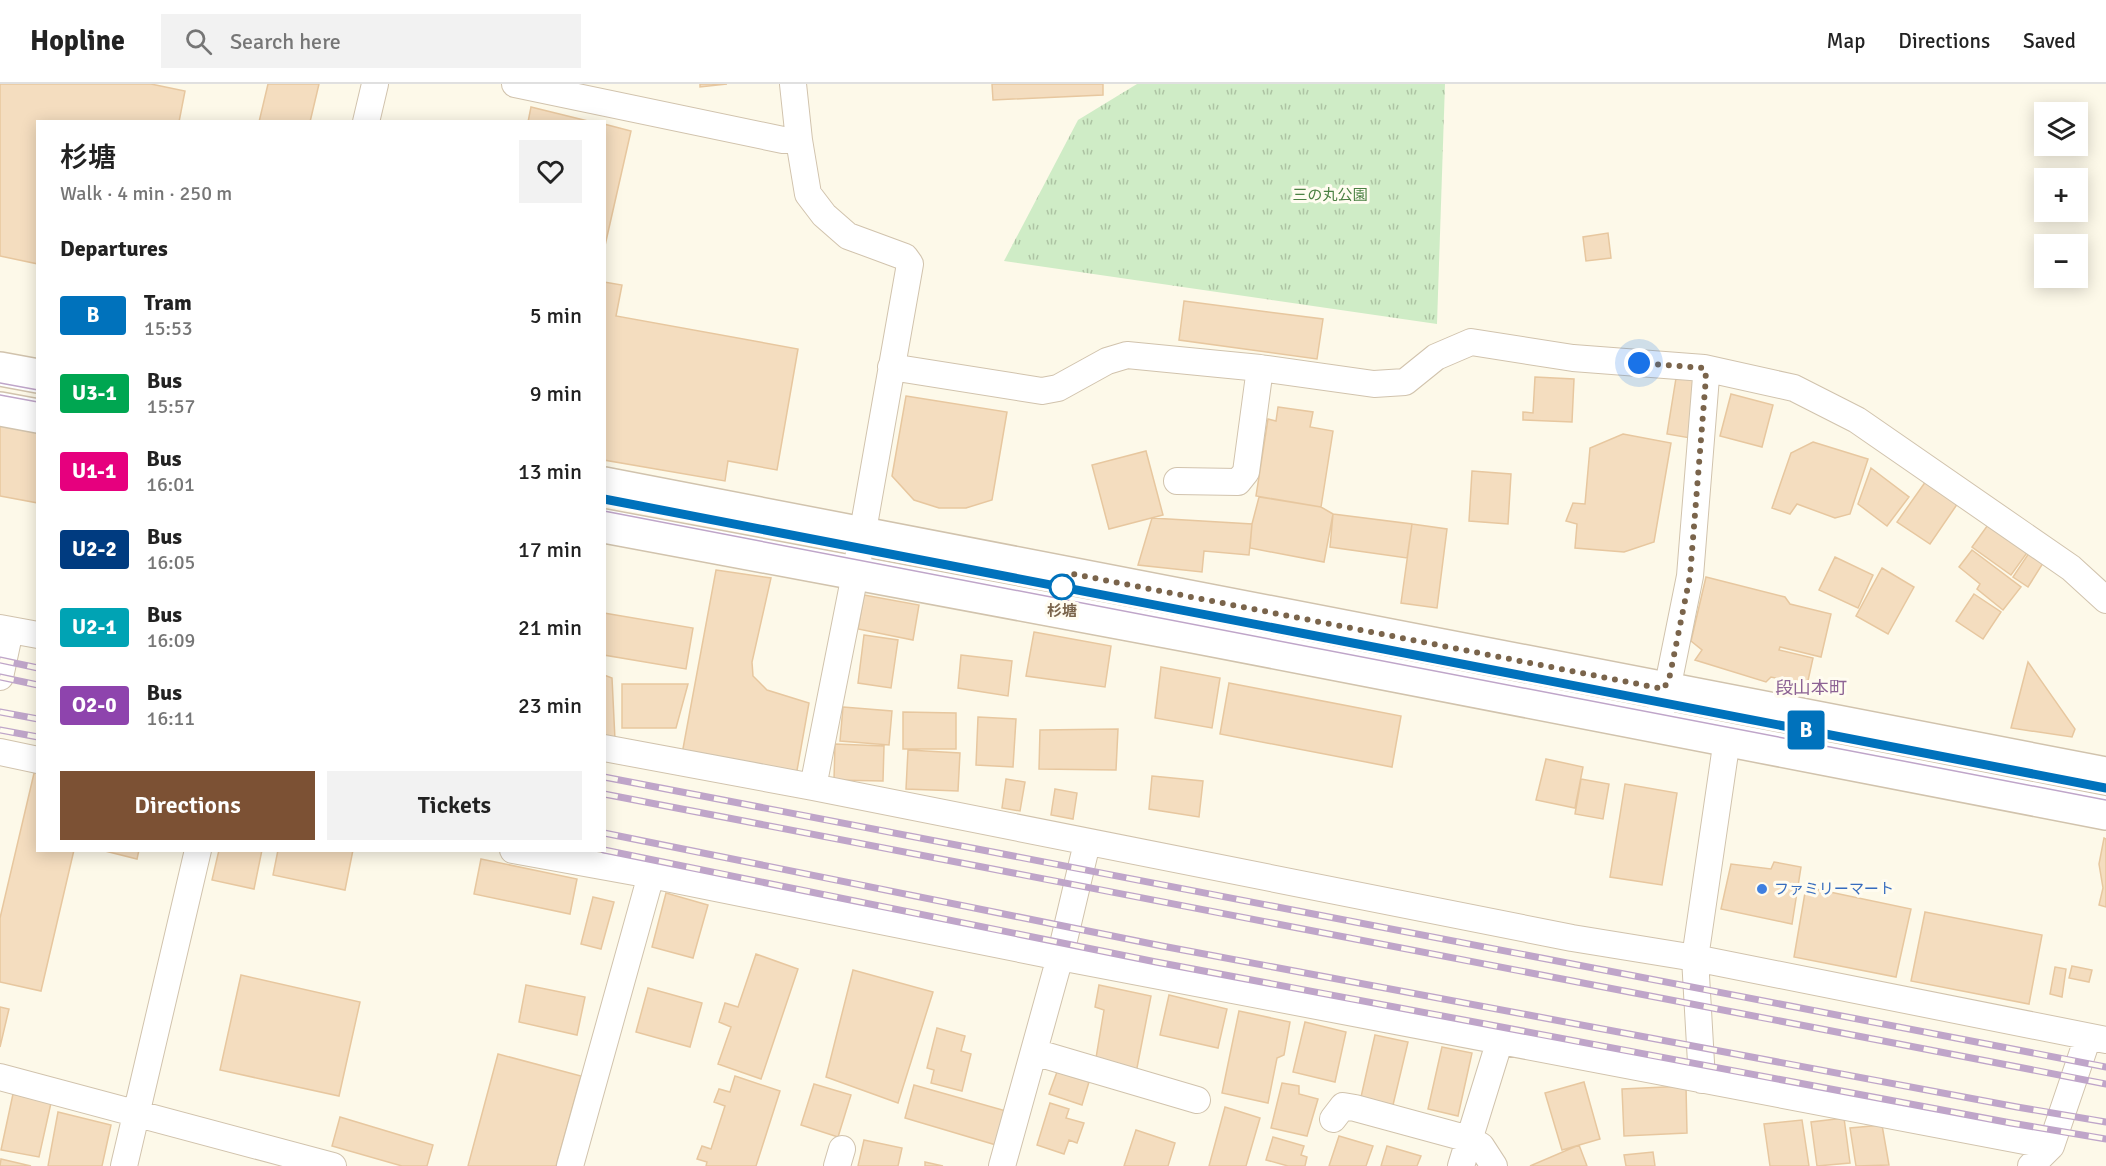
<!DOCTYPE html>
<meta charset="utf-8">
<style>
:root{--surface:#fff;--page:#f2f2f2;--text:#222;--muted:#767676;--line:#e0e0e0;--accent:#7c5134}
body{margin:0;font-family:Signika,"Noto Sans JP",sans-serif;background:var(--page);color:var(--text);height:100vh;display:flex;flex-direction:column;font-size:22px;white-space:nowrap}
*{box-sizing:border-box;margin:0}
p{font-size:20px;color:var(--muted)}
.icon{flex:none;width:33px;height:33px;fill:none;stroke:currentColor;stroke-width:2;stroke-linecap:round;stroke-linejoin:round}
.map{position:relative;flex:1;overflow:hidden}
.sheet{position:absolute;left:36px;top:36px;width:570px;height:732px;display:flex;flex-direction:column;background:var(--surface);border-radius:0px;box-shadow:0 3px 15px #0003}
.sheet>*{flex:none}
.badge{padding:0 12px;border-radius:4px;font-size:21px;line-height:39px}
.tools{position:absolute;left:2034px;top:18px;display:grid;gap:12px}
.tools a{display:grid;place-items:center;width:54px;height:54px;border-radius:0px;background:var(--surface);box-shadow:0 3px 15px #0003;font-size:30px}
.you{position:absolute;width:30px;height:30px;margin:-15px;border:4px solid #fff;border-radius:50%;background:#1a73e8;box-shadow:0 0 0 9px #1a73e833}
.map>.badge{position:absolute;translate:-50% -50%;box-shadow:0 0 0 3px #fff}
h2{padding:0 24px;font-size:22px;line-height:54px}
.round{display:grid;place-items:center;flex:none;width:63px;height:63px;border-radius:0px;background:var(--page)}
.summary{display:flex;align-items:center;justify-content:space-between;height:102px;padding:0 24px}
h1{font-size:28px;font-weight:600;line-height:45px}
.primary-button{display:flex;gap:12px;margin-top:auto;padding:12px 24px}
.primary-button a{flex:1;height:69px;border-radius:0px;background:var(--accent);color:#fff;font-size:24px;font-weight:600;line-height:69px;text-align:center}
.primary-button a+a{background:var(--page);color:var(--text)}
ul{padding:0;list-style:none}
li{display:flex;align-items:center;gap:18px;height:78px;padding:0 24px}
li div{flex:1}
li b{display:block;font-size:22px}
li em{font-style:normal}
li .badge{min-width:66px;font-weight:700;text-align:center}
header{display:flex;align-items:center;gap:36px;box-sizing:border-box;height:84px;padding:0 30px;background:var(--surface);border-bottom:2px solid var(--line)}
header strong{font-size:28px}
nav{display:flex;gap:33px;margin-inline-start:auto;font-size:21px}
.search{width:420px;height:54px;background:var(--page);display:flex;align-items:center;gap:15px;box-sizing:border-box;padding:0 21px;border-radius:0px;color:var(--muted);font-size:22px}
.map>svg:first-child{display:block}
.grass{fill:url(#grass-tufts)}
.building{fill:#f4ddbf;stroke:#e7c79f;stroke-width:1.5}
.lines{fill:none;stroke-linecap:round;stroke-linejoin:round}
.minor-casing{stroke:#d1c3ad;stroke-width:28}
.tertiary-casing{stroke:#d1c3ad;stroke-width:36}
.minor{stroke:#fff;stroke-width:26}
.tertiary{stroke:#fff;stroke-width:33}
.tram{stroke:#bfa5c9;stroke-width:1.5}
.rail-casing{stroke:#bfa5c9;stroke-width:7}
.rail{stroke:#fffcf0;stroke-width:4.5;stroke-dasharray:14;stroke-linecap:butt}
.line-casing{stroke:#fff;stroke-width:14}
.line{stroke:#0072bc;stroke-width:9}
.walk{stroke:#7a644b;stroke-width:6;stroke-dasharray:0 10.8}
.stop-dot{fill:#fff;stroke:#0072bc;stroke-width:3}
.shop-dot{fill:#3f7fe0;stroke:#fffcf0;stroke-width:2}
.labels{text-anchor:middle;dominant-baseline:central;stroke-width:6;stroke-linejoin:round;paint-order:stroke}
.park-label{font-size:15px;fill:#4a8042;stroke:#fffcf0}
.stop-label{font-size:15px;font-weight:bold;fill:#7a644b;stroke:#fffcf0}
.shop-label{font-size:15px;fill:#366cbe;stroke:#fffcf0;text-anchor:start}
.quarter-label{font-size:18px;fill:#8d6395;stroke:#fffcf0}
</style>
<header>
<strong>Hopline</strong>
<div class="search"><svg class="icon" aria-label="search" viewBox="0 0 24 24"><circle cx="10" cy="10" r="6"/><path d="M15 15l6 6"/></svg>Search here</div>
<nav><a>Map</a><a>Directions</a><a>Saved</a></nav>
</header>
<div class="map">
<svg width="2106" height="1082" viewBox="0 0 2106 1082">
<defs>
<pattern id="grass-tufts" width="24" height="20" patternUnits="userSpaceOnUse" patternTransform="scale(1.5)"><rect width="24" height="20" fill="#cfecc6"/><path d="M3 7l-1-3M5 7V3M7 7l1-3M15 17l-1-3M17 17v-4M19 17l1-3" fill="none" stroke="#adc3a3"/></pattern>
</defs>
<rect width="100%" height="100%" fill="#fdf9e9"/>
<path class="grass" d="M 1137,0 L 1445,0 L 1437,240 L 1004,177 L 1078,36 Z"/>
<path class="building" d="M 0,0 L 151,0 L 185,7 L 179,38 L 38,38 L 38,180 L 0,172 Z
M 268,0 L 319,0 L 310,38 L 259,38 Z
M 700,0 L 727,0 L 700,3 Z
M 992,0 L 1103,0 L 1103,11 L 993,16 Z
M 531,23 L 592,38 L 528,38 Z
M 604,40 L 631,47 L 604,166 Z
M 1608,149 L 1611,174 L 1586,177 L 1583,153 Z
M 604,198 L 622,201 L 616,232 L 798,265 L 777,386 L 728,377 L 725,397 L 604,376 Z
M 1184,217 L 1323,235 L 1317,275 L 1179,256 Z
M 1677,288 L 1706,293 L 1696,355 L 1667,350 Z
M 1535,293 L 1574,295 L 1572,338 L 1523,336 L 1523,328 L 1533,329 Z
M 1731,310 L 1773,321 L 1762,363 L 1720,352 Z
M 906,312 L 1007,328 L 992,416 L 966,424 L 939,424 L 914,416 L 892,392 Z
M 1278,323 L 1313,328 L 1310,343 L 1333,347 L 1321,423 L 1256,412 L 1268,335 L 1276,337 Z
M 0,338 L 38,345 L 38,419 L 0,412 Z
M 1623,350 L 1671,359 L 1654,458 L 1624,468 L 1575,464 L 1577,440 L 1566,437 L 1573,419 L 1585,420 L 1590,364 Z
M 1813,358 L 1868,375 L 1850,430 L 1835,434 L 1797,420 L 1790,430 L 1772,424 L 1791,369 Z
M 1146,367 L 1163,431 L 1109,445 L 1092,381 Z
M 1871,384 L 1909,413 L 1887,442 L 1858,420 Z
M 1472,387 L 1511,390 L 1508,440 L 1469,437 Z
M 1926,397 L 1958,419 L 1930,460 L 1897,438 Z
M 1259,413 L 1321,423 L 1333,430 L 1324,478 L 1250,464 L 1252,440 Z
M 1333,430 L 1412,440 L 1407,474 L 1330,463 Z
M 1152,434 L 1252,440 L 1249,471 L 1204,467 L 1202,488 L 1138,481 Z
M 1990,438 L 2029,466 L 2011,491 L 1972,463 Z
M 1412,440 L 1447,445 L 1437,524 L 1401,519 Z
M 1972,466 L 2021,503 L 2003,526 L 1977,505 L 1980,500 L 1959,483 Z
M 2031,466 L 2045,476 L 2028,503 L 2013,493 Z
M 1835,473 L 1873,491 L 1858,524 L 1819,506 Z
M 1882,484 L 1914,503 L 1888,550 L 1856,532 Z
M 716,486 L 771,494 L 752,578 L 753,592 L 767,606 L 809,619 L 796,692 L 682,670 Z
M 1706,493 L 1785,513 L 1790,520 L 1831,530 L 1821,573 L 1780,563 L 1779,566 L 1813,574 L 1807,601 L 1771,593 L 1766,598 L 1695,576 L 1702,566 L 1691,557 Z
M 1974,510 L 2001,528 L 1983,555 L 1956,537 Z
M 864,511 L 919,521 L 913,556 L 858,545 Z
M 604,529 L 693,544 L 686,585 L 604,571 Z
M 1034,548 L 1111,562 L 1105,603 L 1026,592 Z
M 864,551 L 898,556 L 891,604 L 858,599 Z
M 961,571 L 1012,577 L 1008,612 L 958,604 Z
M 2028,578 L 2075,645 L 2072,653 L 2011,644 Z
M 1161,583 L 1220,594 L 1212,644 L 1155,634 Z
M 604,591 L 612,594 L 615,656 L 604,655 Z
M 1229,599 L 1401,632 L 1392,683 L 1220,650 Z
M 622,600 L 688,600 L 676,644 L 622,644 Z
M 843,623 L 892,627 L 889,661 L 840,657 Z
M 903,628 L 956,629 L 956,665 L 903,665 Z
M 978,633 L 1016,635 L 1013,683 L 976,681 Z
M 1118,645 L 1116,686 L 1039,685 L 1040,646 Z
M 835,660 L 884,662 L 883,697 L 834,696 Z
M 908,666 L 960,669 L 958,707 L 906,705 Z
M 1546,675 L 1583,683 L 1575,724 L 1536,716 Z
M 35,685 L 38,685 L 38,766 L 74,766 L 41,907 L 0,898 L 0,834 Z
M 1152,692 L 1203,697 L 1199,733 L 1149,725 Z
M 1006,695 L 1025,698 L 1020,727 L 1002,724 Z
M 1581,695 L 1609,700 L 1603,735 L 1575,730 Z
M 1625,700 L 1677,709 L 1662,801 L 1610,793 Z
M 1055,705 L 1077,709 L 1073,735 L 1051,731 Z
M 2104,754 L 2106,755 L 2106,823 L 2099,821 L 2103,804 L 2099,780 Z
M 101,766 L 139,766 L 137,775 Z
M 219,766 L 262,766 L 254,805 L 212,796 Z
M 278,766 L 353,766 L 345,806 L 273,791 Z
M 481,775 L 577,795 L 570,830 L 474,810 Z
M 1774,778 L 1801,783 L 1792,840 L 1721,825 L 1731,780 L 1771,785 Z
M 1806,803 L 1911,825 L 1896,893 L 1794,873 Z
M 666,809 L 708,821 L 693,874 L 652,863 Z
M 593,813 L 614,818 L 601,865 L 581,860 Z
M 1925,828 L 2042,851 L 2029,920 L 1911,897 Z
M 756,870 L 798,885 L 761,995 L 718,980 L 731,943 L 719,938 L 725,919 L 738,923 Z
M 2072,882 L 2092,886 L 2089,898 L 2069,894 Z
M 2055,883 L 2066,885 L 2062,913 L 2050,910 Z
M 853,886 L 933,908 L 898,1019 L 826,993 Z
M 241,891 L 360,918 L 339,1012 L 220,986 Z
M 526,901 L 585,913 L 577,951 L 519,938 Z
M 1099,901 L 1151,912 L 1136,989 L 1095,980 L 1104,926 L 1095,923 Z
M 648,904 L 702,919 L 690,963 L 636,948 Z
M 1169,911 L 1227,925 L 1218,964 L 1160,951 Z
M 0,923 L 9,925 L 0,963 Z
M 1239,927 L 1290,938 L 1284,971 L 1277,974 L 1268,1019 L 1222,1009 Z
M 1305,938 L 1346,948 L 1335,998 L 1293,988 Z
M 937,944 L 965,952 L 961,967 L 971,970 L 962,1007 L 931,999 L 934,986 L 927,984 Z
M 1375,951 L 1408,958 L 1393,1021 L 1361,1013 Z
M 1442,963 L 1472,969 L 1458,1032 L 1428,1025 Z
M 498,970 L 581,992 L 556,1082 L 468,1082 Z
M 1057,988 L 1089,998 L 1082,1021 L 1049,1010 Z
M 735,992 L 780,1007 L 756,1082 L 706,1082 L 707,1078 L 697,1075 L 702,1062 L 711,1065 L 725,1022 L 714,1018 L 719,1005 L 730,1008 Z
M 1584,998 L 1600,1055 L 1562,1066 L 1545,1009 Z
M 1282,999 L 1299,1002 L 1299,1010 L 1318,1015 L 1307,1052 L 1271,1044 Z
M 814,1000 L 851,1011 L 838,1053 L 801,1041 Z
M 914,1001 L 1006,1027 L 996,1061 L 905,1034 Z
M 1686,1002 L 1687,1049 L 1624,1052 L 1622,1005 Z
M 13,1010 L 51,1019 L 39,1073 L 1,1066 Z
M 1050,1019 L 1069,1025 L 1066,1034 L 1084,1039 L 1077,1059 L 1069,1056 L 1064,1070 L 1037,1061 Z
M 1225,1023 L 1260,1034 L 1246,1082 L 1209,1082 Z
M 58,1028 L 111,1041 L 102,1082 L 48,1082 Z
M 340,1033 L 433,1061 L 427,1082 L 402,1082 L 332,1062 Z
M 1844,1034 L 1850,1079 L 1817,1082 L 1811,1038 Z
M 1802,1036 L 1809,1082 L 1770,1082 L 1764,1040 Z
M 1882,1041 L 1889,1081 L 1856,1082 L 1850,1044 Z
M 1136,1046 L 1175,1059 L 1168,1082 L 1124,1082 Z
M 1339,1052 L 1373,1062 L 1366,1082 L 1329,1082 Z
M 1273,1053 L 1304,1062 L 1301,1071 L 1307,1073 L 1305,1082 L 1288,1082 L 1266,1076 Z
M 864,1056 L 902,1064 L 898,1082 L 858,1082 Z
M 1579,1061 L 1587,1082 L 1530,1082 Z
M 1387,1062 L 1421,1072 L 1417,1082 L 1381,1082 Z
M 1653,1068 L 1655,1082 L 1626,1082 L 1624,1071 Z
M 1,1075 L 31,1082 L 0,1082 Z
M 925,1078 L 943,1082 L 925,1082 Z"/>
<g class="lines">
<defs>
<path id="minor" d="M 515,0 L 783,56 L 799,56
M 793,0 L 799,56 L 808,110 L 824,131 L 848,152 L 905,173 L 910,180 L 858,475 L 813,703
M 366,38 L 375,0
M 891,283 L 1042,307 L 1058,304 L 1107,277 L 1127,271 L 1260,284 L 1374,300 L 1405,298 L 1436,273 L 1471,258 L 1573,274 L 1704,284 L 1794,304 L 1857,336 L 2071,484 L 2106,516
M 1177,397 L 1238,398 L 1246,388 L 1260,284
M 0,544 L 38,551
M 0,593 L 10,546
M 1659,642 L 1664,605 L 1670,591 L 1690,492 L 1706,293 L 1704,284
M 604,664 L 813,703 L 1572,854 L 1695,874 L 2106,956
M 0,668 L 38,676
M 513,766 L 651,791 L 1060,873 L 2051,1062
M 1034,968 L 1197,1016
M 0,993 L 333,1082
M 1702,996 L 1695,874 L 1727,655
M 1333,1035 L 1343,1022 L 1355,1024 L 1469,1055 L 1481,1062 L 1494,1082
M 124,1082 L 198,766
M 570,1082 L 651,791
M 837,1082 L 842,1065
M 1002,1082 L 1060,873 L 1087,759
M 1461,1082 L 1500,956
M 2031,1082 L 2051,1062 L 2088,953"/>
<path id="tertiary" d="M 0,285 L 38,292
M 0,325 L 38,332
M 604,400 L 2106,690
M 604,442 L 1193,552 L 2106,729"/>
</defs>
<use href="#minor" class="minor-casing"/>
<use href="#tertiary" class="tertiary-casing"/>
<use href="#minor" class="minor"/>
<use href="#tertiary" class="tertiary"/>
<path class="tram" d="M 0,299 L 38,306
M 0,311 L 38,318
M 604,415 L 2106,704
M 604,427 L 2106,716"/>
<defs>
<path id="rail" d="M 0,576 L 38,584
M 0,593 L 38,601
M 0,628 L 38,635
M 0,646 L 38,653
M 604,693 L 2106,983
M 604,710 L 2106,1000
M 604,749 L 1162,862 L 2017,1023 L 2106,1038
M 604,766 L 1156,878 L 2011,1039 L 2106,1055"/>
</defs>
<use href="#rail" class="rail-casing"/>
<use href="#rail" class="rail"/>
</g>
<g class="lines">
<defs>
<path id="line" d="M 604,415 L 2106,704"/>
</defs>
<use href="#line" class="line-casing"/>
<use href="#line" class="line"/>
<path class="walk" d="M 1062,503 L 1068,489 L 1664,605 L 1670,591 L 1690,492 L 1706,293 L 1704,284 L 1639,279"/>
</g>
<circle class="stop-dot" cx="1062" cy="503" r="12"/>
<circle class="shop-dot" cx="1762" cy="805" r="6"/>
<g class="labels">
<g class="park-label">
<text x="1330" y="111">三の丸公園</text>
</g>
<g class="stop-label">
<text x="1062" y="527">杉塘</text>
</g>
<g class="shop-label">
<text x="1774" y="805">ファミリーマート</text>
</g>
<g class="quarter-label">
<text x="1811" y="604">段山本町</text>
</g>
</g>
</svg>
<div class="tools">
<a><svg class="icon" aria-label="layers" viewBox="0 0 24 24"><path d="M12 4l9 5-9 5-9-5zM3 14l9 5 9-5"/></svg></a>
<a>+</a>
<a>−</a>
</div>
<div class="you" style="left:1639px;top:279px"></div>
<b class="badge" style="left:1806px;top:646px;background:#0072bc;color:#fff">B</b>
<section class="sheet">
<div class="summary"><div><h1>杉塘</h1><p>Walk · 4 min · 250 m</p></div><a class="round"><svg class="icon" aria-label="heart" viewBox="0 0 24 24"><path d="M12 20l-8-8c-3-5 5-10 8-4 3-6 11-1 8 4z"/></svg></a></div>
<h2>Departures</h2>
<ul>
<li><span class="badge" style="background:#0072bc;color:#fff">B</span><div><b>Tram</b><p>15:53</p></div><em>5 min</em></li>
<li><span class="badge" style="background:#00a651;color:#fff">U3-1</span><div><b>Bus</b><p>15:57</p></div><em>9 min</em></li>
<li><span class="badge" style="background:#e6007e;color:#fff">U1-1</span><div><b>Bus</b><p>16:01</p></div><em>13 min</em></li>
<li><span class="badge" style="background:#003b80;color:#fff">U2-2</span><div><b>Bus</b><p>16:05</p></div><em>17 min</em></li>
<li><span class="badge" style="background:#00a3b4;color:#fff">U2-1</span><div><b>Bus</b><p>16:09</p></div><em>21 min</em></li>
<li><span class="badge" style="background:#8e44ad;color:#fff">O2-0</span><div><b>Bus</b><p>16:11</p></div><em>23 min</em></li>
</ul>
<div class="primary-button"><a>Directions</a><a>Tickets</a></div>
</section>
</div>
